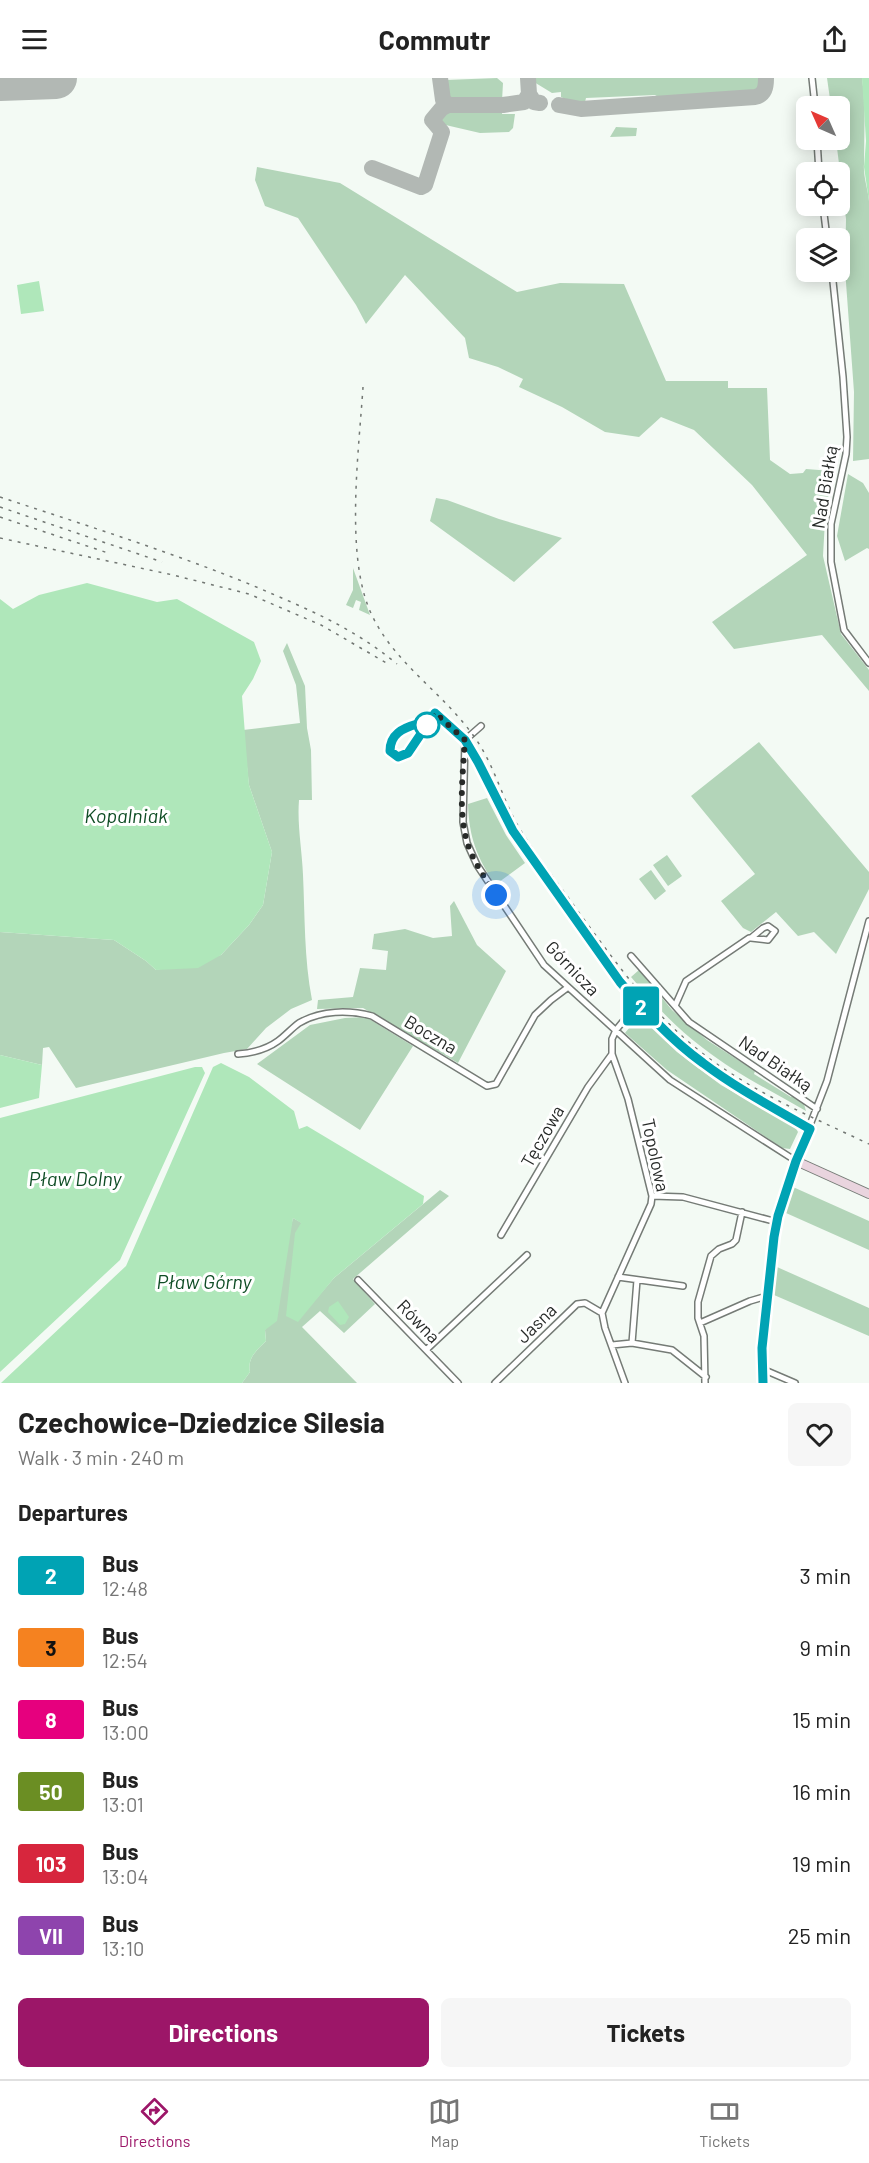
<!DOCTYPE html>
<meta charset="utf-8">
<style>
:root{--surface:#fff;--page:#f6f6f6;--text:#222;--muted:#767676;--line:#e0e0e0;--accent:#9c1668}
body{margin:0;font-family:Barlow,sans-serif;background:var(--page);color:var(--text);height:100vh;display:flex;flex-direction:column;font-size:22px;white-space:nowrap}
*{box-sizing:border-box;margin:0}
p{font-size:20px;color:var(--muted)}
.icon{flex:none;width:33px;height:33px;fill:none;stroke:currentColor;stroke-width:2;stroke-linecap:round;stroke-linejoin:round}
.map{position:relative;height:1305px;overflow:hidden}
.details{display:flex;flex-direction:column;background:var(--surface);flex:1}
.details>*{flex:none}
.badge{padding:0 12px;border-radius:4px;font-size:21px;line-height:39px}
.needle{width:39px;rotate:315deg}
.tools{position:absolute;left:796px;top:18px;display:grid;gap:12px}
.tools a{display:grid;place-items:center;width:54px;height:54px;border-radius:9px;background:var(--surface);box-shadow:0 3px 15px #0003;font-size:30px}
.you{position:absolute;width:30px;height:30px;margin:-15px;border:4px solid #fff;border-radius:50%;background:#1a73e8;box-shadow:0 0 0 9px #1a73e833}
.map>.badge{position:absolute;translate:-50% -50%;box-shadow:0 0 0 3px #fff}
h2{padding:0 18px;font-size:22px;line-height:54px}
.round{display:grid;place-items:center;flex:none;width:63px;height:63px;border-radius:9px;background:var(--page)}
.headline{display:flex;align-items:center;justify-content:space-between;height:102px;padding:0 18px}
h1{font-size:28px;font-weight:700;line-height:45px}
.button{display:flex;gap:12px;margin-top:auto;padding:12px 18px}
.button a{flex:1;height:69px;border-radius:9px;background:var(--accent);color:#fff;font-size:24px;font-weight:700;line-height:69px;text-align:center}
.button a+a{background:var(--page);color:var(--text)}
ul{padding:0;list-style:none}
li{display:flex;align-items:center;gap:18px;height:72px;padding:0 18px}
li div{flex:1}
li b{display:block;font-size:22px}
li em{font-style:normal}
li .badge{min-width:66px;font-weight:700;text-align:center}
header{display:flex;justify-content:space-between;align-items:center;height:78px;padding:0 18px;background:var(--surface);font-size:27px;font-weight:700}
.dock{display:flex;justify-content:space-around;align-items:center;height:84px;border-top:2px solid var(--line);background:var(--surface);font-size:16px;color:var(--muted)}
.dock a{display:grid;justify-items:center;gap:3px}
.dock .on{color:var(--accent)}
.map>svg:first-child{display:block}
.green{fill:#b3d5b9}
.water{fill:#afe7ba}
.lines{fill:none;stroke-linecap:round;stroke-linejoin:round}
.taxiway{stroke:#b2b8b4;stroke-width:16}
.runway{stroke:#b2b8b4;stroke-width:42}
.street-casing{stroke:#757b76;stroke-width:8}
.secondary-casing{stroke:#757b76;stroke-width:10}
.street{stroke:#fff;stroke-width:5}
.secondary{stroke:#e9d4de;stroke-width:8}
.rail{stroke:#727773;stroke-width:1.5;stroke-dasharray:3 6;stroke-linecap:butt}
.line-casing{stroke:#fff;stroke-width:14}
.line{stroke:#00a3b4;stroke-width:9}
.walk{stroke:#272a28;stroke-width:6;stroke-dasharray:0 10.8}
.stop-dot{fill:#fff;stroke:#00a3b4;stroke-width:3}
.labels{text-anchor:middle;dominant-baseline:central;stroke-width:6;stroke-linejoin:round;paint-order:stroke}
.street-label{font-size:18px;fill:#272a28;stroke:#fff}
.water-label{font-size:20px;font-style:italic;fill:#0f4d25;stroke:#fff}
</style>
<header><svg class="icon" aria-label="menu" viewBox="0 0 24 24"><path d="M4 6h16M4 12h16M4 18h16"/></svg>Commutr<svg class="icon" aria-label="share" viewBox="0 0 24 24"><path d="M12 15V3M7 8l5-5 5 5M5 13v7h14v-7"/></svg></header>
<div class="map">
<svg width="869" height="1305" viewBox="0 0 869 1305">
<rect width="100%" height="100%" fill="#f3faf4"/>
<path class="green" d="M 497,0 L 503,5 L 502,23 L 458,25 L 449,23 L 446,2 Z
M 533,0 L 762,0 L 761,7 L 751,15 L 662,21 L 655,17 L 586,20 L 585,24 L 575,25 L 561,19 L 561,14 L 552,15 L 534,4 Z
M 827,0 L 862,0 C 866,29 864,57 864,86 C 863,98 868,111 869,123 L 869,381 L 853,383 L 854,314 L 845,191 L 846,141 L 836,62 L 840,62 L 840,28 L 831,28 Z
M 503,30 L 502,36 L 515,36 L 513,50 L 509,54 L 480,55 L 437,45 L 440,37 L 445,33 Z
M 616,49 L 637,50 L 636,58 L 610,59 Z
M 257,89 L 340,105 L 517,214 L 560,205 L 624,206 L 666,303 L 728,303 L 728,310 L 767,310 L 770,382 L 790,396 L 803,395 L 806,391 L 832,393 L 825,442 L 823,478 L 841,556 L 869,592 L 869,613 L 822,557 L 734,571 L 712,544 L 807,477 L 752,407 L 694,352 L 661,339 L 639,359 L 605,354 L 562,329 L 519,309 L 523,301 L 498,289 L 469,280 L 465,260 L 405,197 L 366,246 L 356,227 L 298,140 L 265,128 L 255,102 Z
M 848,396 L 863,405 L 869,415 L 869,471 L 867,470 L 845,483 L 837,458 Z
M 436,420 L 447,422 L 499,441 L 562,460 L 514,504 L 430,443 Z
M 353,490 L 370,537 L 359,532 L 361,524 L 356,522 L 353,530 L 346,527 L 353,512 Z
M 287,565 L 305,608 L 307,650 L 311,672 L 312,722 L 299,722 C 297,747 302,772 303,797 C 305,839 304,880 312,922 L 291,931 L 266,950 L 247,971 L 224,975 L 76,1010 L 49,969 L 43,970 L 42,987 L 0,977 L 0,854 L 114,862 L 146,883 L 156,892 L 221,877 L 249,847 L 263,827 L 272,774 L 249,707 L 243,652 L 300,645 L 296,607 L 283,573 Z
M 759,664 L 869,794 L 869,811 L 836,876 L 814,854 L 798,858 L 776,834 L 751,854 L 743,850 L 721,823 L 755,796 L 691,718 Z
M 487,720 L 506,757 L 525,785 L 495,807 C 477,779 469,760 468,726 Z
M 667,777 L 682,798 L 668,808 L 653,787 Z
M 651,792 L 666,813 L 655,822 L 639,801 Z
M 454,823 L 477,867 L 506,893 L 458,985 L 363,930 L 317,931 L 318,922 L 353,919 L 360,890 L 386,892 L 388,873 L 372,871 L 374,856 L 405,851 L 433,860 L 452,858 L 450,828 Z
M 639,892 L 672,932 L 707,962 L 755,993 L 754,996 L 791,1019 L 793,1017 L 804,1026 L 806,1033 C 771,1013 735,995 703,970 C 676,950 653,925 631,899 Z
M 639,938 L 677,974 L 721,1007 L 795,1049 L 798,1054 L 790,1071 L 782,1070 L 667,992 L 625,955 Z
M 366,939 L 413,968 L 360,1052 L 257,986 L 310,947 L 345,940 Z
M 793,1109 L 869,1143 L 869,1172 L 786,1135 Z
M 440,1112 L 449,1118 L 353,1201 L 375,1226 L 344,1255 L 320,1233 L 302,1249 L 357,1305 L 242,1305 L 250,1294 C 247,1280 257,1272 266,1263 L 265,1252 L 293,1140 L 302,1145 L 297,1243 L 334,1200 Z
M 777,1189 L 869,1230 L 869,1258 L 774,1217 Z"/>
<path class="water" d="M 862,0 L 869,0 L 869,123 L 864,89 L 866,63 Z
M 39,203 L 44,233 L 21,236 L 17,207 Z
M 87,505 L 157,524 L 177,521 L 254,564 L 261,583 L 253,601 L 242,618 L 249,707 L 272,774 L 263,827 L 249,847 L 221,877 L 198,890 L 156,892 L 146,883 L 114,862 L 0,854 L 0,521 L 13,531 L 39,517 Z
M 0,977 L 42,987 L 39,1020 L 0,1030 Z
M 221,985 L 249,999 L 294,1033 L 299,1051 L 307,1048 L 424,1118 L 423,1126 L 334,1200 L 298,1244 L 286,1238 L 295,1155 L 301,1145 L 293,1140 L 277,1243 L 265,1252 L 266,1263 C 257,1272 247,1280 250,1294 L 242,1305 L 1,1305 L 126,1188 L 213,989 Z
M 195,989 L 202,989 L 205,995 L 120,1182 L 0,1294 L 0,1040 Z
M 338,1223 L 349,1239 L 345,1246 L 340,1247 L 328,1234 L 329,1229 Z"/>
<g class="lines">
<path class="taxiway" d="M 440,0 L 443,22 L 448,27 L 503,27 L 524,24 L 529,16
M 528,0 L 529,16 L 534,24 L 540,25
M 559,27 L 581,31 L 755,19 C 765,17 766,9 766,0
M 372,90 L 421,109 L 425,107 L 442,54 L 432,42 L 442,30 L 448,27"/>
<path class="runway" d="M 0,2 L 56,0"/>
<defs>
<path id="street" d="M 812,0 L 815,28
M 817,62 L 819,94
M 823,128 L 827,160
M 832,194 L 843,299 L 847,359 L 846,376 L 831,446 L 831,484 L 844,552 L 869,585
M 435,635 L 465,662 L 478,684 L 513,753 L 620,904 C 645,933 671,962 703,985 C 736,1010 774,1031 810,1051
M 465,662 L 463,744 L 467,765 L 477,787 L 544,887 L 670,1002 L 796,1083 L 827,1003 L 869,843
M 465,662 L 481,648
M 631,878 L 689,944 L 817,1031
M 675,928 L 686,903 L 749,860 L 751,860 L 763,850 L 768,848 L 775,853 L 768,862 L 751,860
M 238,976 C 251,975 267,971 278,963 C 285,958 292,950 299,945 C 321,932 349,932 372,938 L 487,1008 L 496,1006 L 535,937 L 551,922 L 567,910
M 652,1118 L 683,1119 L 777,1144
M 501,1157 L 588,1009 L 612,976
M 618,1199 L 683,1208
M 358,1202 L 458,1305
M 700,1245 L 750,1223 L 767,1218
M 632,1265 L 637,1202
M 612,1267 L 632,1265 L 672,1272 L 706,1299
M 426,1272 L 527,1177
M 762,1294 L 767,1293 L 795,1305
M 495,1305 L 577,1226 L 585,1225 L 602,1235
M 625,1305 L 605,1250 L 602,1235 L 651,1126 L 652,1118 L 628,1021 L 612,976 L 612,961 L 616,952 L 638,925
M 705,1305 L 704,1258 L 698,1240 L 698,1224 L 711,1178 L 719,1171 L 732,1166 L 736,1162 L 742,1134"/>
<path id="secondary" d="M 763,1305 L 762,1270 L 774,1159 L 778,1138 L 796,1083 L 869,1116"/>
</defs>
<use href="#street" class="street-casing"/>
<use href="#secondary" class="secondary-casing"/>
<use href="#street" class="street"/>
<use href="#secondary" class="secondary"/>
<path class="rail" d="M 363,309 C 359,371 346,470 368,528 C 389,583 443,613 475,660 C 496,689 503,726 523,756 C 540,783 561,809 580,836 C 617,886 652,936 702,975 C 752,1014 812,1039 869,1066
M 0,419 C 85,447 171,474 254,508 C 307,531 351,548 397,586
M 0,429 L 162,484
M 0,439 L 111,476
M 0,460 L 173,497 L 249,516 L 321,547 L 390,587"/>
</g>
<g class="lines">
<defs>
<path id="line" d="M 417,646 C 403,650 390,656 390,673 L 398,679 L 408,675 L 435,635 L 465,662 L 478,684 L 513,753 L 620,904 C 645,933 671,962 703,985 C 736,1010 774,1030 810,1051 L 796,1083 L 778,1138 L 774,1159 L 762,1270 L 763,1305"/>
</defs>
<use href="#line" class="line-casing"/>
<use href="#line" class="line"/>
<path class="walk" d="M 427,647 L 435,635 L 465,662 C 463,695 458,732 467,764 C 473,783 485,800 496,817"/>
</g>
<circle class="stop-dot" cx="427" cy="647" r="12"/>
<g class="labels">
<g class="street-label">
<text transform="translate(824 409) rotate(-81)">Nad Białką</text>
<text transform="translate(573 890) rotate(46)">Górnicza</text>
<text transform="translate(431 956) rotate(31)">Boczna</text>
<text transform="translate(776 985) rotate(34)">Nad Białką</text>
<text transform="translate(542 1058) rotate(-60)">Tęczowa</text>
<text transform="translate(656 1077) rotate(78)">Topolowa</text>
<text transform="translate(419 1243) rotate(46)">Równa</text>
<text transform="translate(536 1245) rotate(-44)">Jasna</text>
</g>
<g class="water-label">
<text x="126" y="737">Kopalniak</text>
<text x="75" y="1100">Pław Dolny</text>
<text x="204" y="1203">Pław Górny</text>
</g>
</g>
</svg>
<div class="tools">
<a><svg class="needle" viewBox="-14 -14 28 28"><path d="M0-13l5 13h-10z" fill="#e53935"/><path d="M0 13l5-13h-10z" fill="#767676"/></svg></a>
<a><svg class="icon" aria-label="locate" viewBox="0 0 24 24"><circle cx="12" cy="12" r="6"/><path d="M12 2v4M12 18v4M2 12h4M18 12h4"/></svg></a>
<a><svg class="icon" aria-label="layers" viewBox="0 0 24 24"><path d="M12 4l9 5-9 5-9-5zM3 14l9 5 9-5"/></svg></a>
</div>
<div class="you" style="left:496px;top:817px"></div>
<b class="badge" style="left:641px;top:928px;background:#00a3b4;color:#fff">2</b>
</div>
<section class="details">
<div class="headline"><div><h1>Czechowice-Dziedzice Silesia</h1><p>Walk · 3 min · 240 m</p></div><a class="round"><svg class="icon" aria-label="heart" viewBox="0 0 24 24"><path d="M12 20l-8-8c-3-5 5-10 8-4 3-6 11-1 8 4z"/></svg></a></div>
<h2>Departures</h2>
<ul>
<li><span class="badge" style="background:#00a3b4;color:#fff">2</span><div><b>Bus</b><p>12:48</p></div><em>3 min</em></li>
<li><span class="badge" style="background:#f58220;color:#111">3</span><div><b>Bus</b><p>12:54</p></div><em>9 min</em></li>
<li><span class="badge" style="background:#e6007e;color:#fff">8</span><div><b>Bus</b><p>13:00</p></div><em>15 min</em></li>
<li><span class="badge" style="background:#6b8e23;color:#fff">50</span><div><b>Bus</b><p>13:01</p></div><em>16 min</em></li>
<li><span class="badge" style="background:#d7263d;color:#fff">103</span><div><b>Bus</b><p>13:04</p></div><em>19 min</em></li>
<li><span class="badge" style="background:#8e44ad;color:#fff">VII</span><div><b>Bus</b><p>13:10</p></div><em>25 min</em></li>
</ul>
<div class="button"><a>Directions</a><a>Tickets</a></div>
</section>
<nav class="dock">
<a class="on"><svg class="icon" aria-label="directions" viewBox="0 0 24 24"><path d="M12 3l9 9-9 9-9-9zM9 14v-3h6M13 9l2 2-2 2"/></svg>Directions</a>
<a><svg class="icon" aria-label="map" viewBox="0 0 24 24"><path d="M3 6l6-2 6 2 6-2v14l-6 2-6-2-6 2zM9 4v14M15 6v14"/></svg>Map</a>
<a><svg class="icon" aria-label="tickets" viewBox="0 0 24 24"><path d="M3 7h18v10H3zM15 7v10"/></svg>Tickets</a>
</nav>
